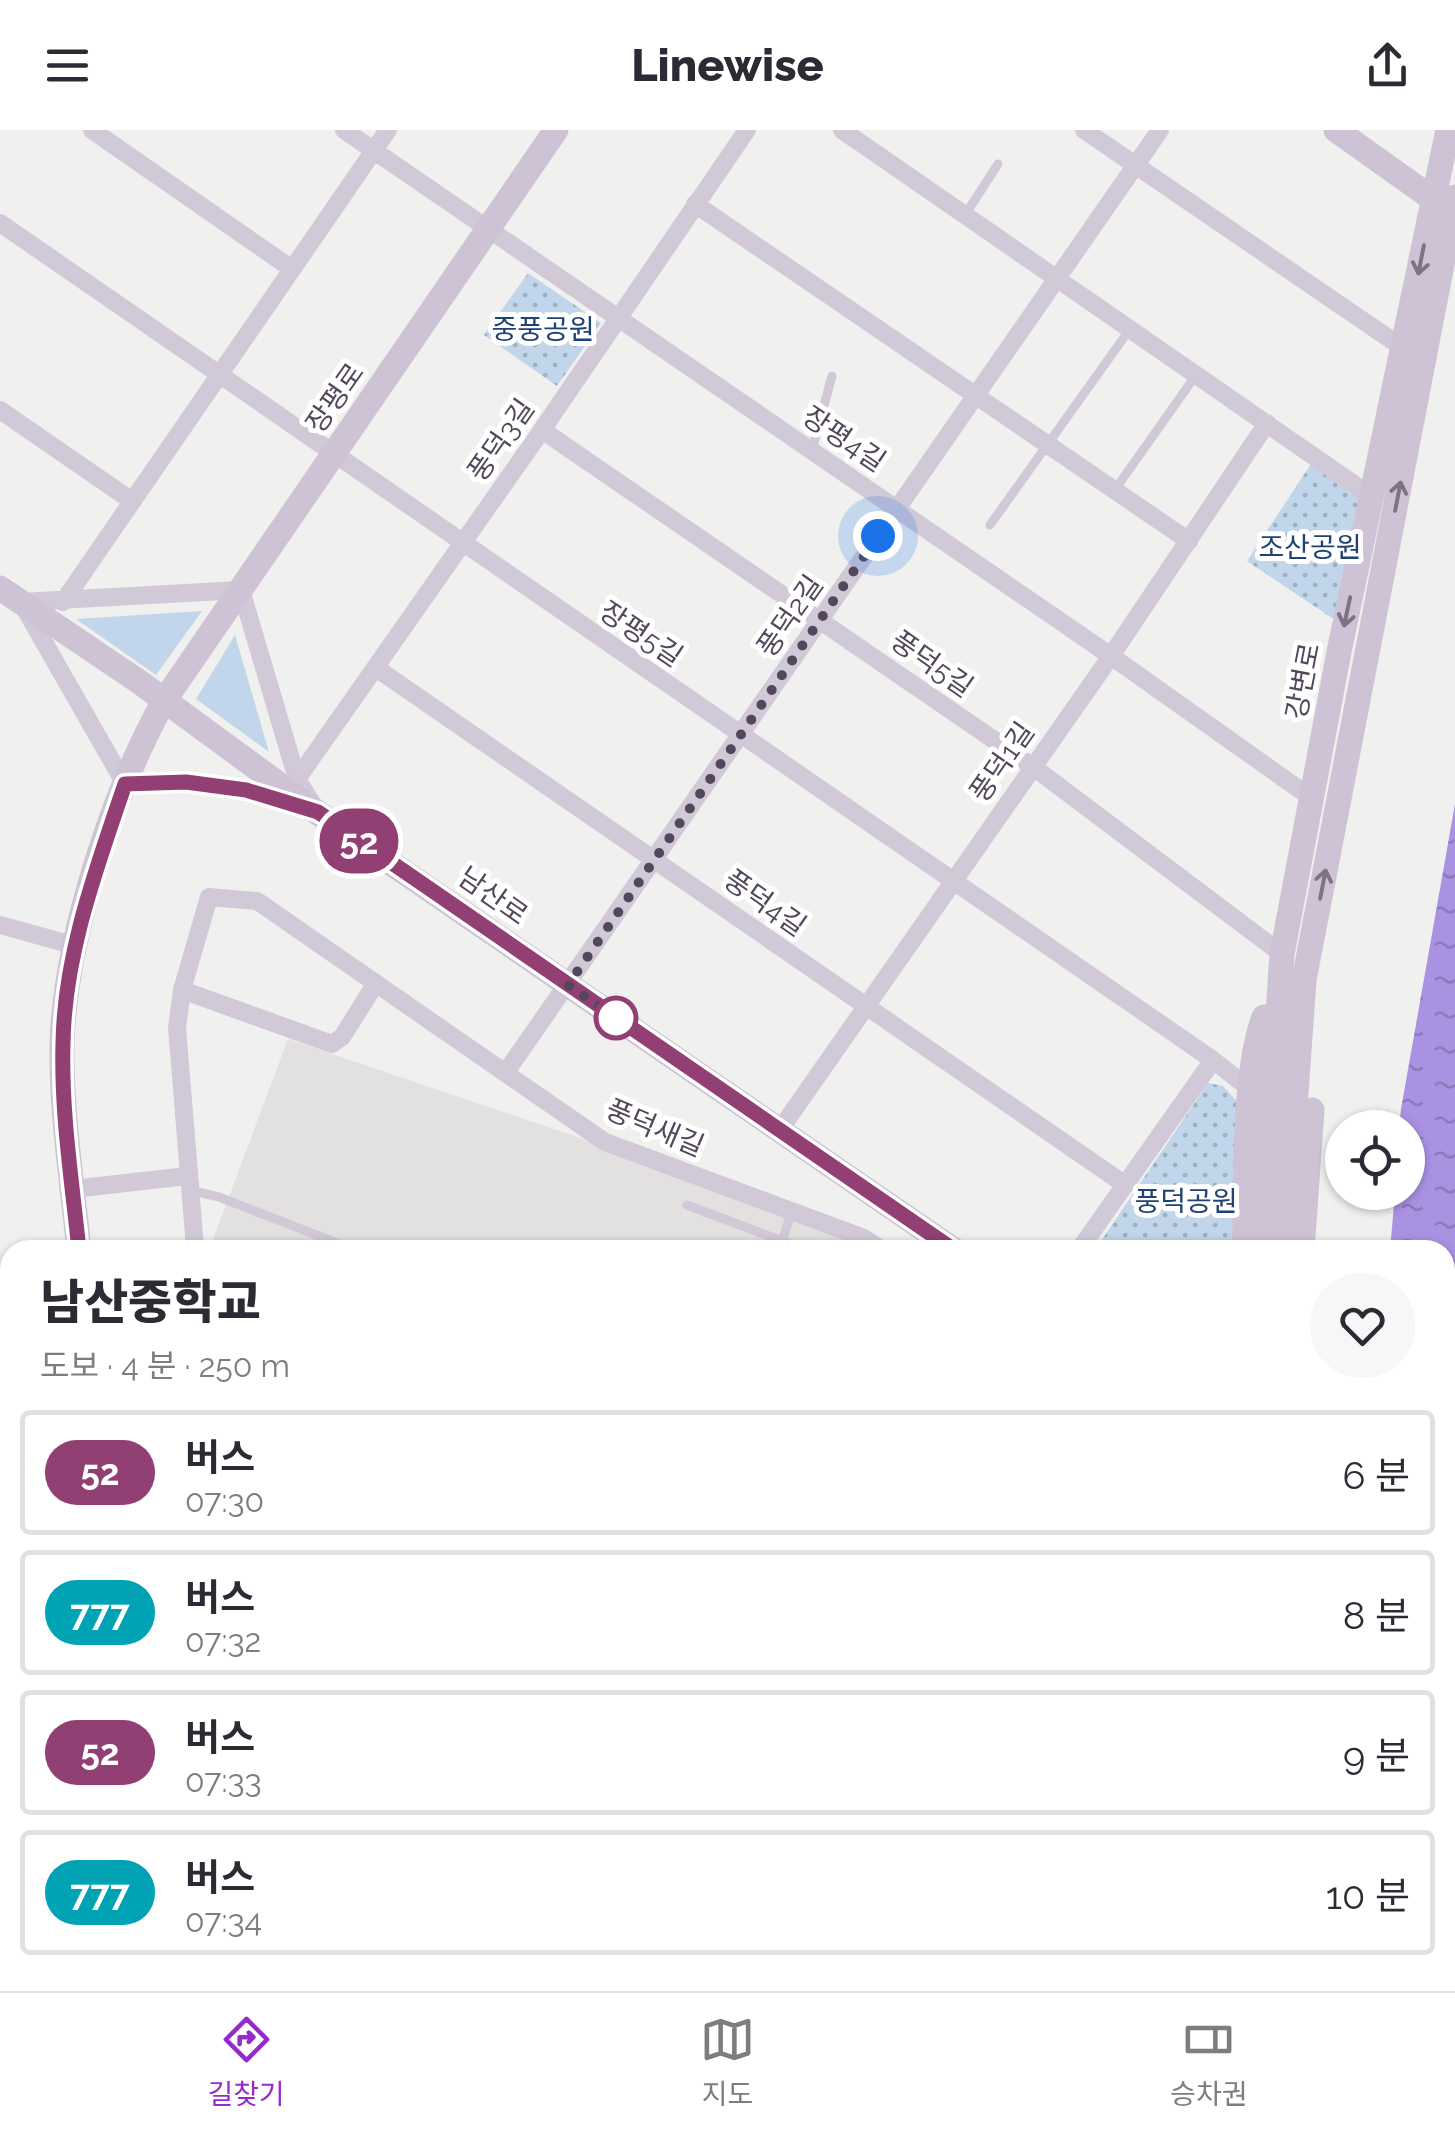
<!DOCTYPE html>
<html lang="ko">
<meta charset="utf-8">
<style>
:root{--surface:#fff;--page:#f7f7f7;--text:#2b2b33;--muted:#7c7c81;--line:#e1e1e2;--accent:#952bce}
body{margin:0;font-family:Raleway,"Noto Sans KR",sans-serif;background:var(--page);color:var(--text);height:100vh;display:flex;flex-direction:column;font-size:38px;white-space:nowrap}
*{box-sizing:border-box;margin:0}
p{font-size:32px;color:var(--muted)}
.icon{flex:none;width:55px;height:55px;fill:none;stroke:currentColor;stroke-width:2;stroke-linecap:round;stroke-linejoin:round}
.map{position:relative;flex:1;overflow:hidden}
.drawer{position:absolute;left:0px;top:1110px;width:1455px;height:752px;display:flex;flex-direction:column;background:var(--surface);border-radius:30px 30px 0 0;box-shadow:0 2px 8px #0004}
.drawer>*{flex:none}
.badge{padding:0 20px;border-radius:32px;font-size:35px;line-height:65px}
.controls{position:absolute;left:1325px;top:980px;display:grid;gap:20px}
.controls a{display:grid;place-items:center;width:100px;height:100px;border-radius:50%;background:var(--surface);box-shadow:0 2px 8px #0004;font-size:50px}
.you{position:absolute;width:50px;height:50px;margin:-25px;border:8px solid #fff;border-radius:50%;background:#1a73e8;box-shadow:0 0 0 15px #1a73e833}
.map>.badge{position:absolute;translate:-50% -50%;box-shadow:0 0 0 5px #fff}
.round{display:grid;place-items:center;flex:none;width:105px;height:105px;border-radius:52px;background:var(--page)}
.head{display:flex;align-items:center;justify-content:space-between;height:170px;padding:0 40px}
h1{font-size:48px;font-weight:800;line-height:75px}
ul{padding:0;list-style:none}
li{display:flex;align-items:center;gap:30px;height:125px;margin:0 20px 15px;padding:0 20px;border:5px solid var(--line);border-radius:10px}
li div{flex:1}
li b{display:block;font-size:38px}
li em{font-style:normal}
li .badge{min-width:110px;font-weight:700;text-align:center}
header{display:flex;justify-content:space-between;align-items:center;height:130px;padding:0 40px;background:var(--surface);font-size:45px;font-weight:800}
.dock{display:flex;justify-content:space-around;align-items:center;height:140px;border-top:2px solid var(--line);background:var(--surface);font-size:28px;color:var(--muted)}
.dock a{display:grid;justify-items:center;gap:5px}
.dock .selected{color:var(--accent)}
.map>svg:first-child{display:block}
.education{fill:#e2e1df}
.grass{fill:#c1d6ea}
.park{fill:url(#park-dots)}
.water{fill:url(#water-ripples)}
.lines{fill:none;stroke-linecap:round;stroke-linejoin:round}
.lane{stroke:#d1c9d7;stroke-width:9}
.street{stroke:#d1c9d7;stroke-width:18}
.secondary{stroke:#cec3d5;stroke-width:25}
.oneway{stroke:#7d7385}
.line-casing{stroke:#fff;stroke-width:22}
.line{stroke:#923f73;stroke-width:15}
.walk{stroke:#52485a;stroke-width:10;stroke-dasharray:0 18}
.stop-dot{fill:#fff;stroke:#923f73;stroke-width:5}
.labels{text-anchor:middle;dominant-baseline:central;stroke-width:10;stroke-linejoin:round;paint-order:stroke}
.park-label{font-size:28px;fill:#204374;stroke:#fff}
.street-label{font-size:28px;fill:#52485a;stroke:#fff}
</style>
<header><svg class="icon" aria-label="menu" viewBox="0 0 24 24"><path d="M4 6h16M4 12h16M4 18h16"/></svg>Linewise<svg class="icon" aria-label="share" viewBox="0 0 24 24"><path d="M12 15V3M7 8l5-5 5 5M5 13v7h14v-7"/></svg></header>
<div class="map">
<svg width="1455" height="1861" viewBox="0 0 1455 1861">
<defs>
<pattern id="park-dots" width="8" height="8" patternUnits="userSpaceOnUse" patternTransform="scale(2.5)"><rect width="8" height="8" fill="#c1d6ea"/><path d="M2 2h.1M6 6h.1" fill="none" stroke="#9fb0c1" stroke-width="1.8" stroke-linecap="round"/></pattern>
<pattern id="water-ripples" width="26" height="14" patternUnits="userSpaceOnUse" patternTransform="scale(2.5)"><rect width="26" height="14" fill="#aa92e3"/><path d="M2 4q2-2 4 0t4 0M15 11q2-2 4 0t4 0" fill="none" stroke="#8d79bb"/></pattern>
</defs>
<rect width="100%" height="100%" fill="#f0f0ee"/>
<path class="education" d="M 288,909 L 574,1006 L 855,1113 L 852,1120 L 209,1120 Z"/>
<path class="grass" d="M 202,481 L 156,545 L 76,489 Z
M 235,505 L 269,622 L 196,569 Z"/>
<path class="park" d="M 528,143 L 601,193 L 557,256 L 484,205 Z
M 1311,334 L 1366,370 L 1341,494 L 1247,431 Z
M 1208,953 L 1223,956 L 1241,976 L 1231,1120 L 1095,1120 Z
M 260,1852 L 411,1852 L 497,1861 L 214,1861 Z"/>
<path class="water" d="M 1455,674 L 1455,1861 L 1325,1861 L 1322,1853 L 1445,1852 L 1445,1120 L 1390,1120 L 1395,1063 L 1408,1062 L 1408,998 L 1399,997 L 1401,979 Z"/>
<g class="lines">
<path class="lane" d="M 965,85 L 998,34
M 812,320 L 832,246
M 1114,361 L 1196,245
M 990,395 L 1130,199
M 189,1060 L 219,1067 L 355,1120
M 687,1075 L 806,1120
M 782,1111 L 792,1081"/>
<path class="street" d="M 92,0 L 292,139
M 344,0 L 1111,526 L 1310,667
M 842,0 L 1371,366
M 1084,0 L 1403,218
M 695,74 L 1189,411
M 0,93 L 1213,930 L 1251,960
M 0,280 L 132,371
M 542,300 L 1032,636 L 1282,824
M 241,460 L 297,649 L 318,683 L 247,659 L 186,651 L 125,654 L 21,472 Z
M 63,472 L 388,0
M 376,538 L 1124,1054
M 297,649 L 542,300 L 747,0
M 0,795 L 76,816
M 182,860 L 332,914 L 342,907 L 376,853
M 506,942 L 1160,0
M 779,1001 L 1111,526 L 1267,293
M 73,1059 L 187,1046
M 195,1117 L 177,898 L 182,860 L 209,767 L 257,771 L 605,1012 L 864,1108 L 882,1120
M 1079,1120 L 1213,930
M 0,1318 L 10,1321
M 429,1852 L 430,1861
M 482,1852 L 547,1861
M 54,1861 L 57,1852
M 172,1861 L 198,1852"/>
<path class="secondary" d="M 1336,0 L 1433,69
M 0,458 L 138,551 L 318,683 L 954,1120
M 79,1120 C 72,1052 61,982 62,914 C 65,809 113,662 164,571 L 556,0
M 1244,1120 C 1247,1055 1242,946 1264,887
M 1262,1120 L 1282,824 L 1339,522 L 1448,0
M 1285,1120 L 1304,850 L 1455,67
M 1302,1120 L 1312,980
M 1445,1370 L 1455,1372
M 0,1826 L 10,1830
M 722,1852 L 763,1861
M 12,1861 L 15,1852
M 1207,1861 L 1207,1852
M 1242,1861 L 1244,1852"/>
</g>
<defs><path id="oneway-shaft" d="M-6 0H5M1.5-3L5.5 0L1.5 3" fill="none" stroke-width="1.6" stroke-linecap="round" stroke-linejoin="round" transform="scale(2.5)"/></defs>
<g class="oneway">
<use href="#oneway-shaft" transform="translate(1421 130) rotate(101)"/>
<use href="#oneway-shaft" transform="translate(1398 366) rotate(-79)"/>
<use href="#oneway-shaft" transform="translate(1347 482) rotate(102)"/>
<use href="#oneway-shaft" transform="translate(1323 754) rotate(-79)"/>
</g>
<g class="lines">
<defs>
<path id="line" d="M 79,1120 C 72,1052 61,982 63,914 C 64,824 97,737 125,654 L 186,652 L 246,660 L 318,682 L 954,1120"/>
</defs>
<use href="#line" class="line-casing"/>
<use href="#line" class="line"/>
<path class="walk" d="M 616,888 L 630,897 L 568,855 L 878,406"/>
</g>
<circle class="stop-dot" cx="616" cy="888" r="20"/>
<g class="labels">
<g class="park-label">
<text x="543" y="199">중풍공원</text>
<text x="1310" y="417">조산공원</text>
<text x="1186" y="1071">풍덕공원</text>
</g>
<g class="street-label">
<text transform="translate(335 268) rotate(-55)">장평로</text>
<text transform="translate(844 309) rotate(34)">장평4길</text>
<text transform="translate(501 310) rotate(-55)">풍덕3길</text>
<text transform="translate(790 486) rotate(-55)">풍덕2길</text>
<text transform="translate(641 504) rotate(34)">장평5길</text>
<text transform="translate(932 534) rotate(35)">풍덕5길</text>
<text transform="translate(1303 551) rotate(-79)">강변로</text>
<text transform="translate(1002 632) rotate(-55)">풍덕1길</text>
<text transform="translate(493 766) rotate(35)">남산로</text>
<text transform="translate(765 773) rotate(35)">풍덕4길</text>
<text transform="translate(655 998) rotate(23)">풍덕새길</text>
</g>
</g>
</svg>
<div class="controls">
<a><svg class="icon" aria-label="locate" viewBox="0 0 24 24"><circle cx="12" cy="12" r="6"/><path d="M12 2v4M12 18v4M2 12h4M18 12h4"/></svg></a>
</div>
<div class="you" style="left:878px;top:406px"></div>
<b class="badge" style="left:359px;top:711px;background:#923f73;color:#fff">52</b>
<section class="drawer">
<div class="head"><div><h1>남산중학교</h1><p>도보 · 4 분 · 250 m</p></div><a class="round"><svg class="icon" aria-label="heart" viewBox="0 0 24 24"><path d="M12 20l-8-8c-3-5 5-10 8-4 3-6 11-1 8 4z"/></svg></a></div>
<ul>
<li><span class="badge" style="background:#923f73;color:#fff">52</span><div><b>버스</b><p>07:30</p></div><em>6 분</em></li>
<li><span class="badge" style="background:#00a3b4;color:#fff">777</span><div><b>버스</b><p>07:32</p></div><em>8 분</em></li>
<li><span class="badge" style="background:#923f73;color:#fff">52</span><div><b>버스</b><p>07:33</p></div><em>9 분</em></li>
<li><span class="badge" style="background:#00a3b4;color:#fff">777</span><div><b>버스</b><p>07:34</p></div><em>10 분</em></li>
</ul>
</section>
</div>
<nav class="dock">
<a class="selected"><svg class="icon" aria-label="directions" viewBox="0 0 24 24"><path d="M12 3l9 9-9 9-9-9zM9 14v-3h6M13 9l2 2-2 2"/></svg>길찾기</a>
<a><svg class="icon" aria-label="map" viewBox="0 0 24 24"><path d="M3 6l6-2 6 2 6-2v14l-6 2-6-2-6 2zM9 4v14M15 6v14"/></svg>지도</a>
<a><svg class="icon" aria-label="tickets" viewBox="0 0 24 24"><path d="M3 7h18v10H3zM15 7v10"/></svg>승차권</a>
</nav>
